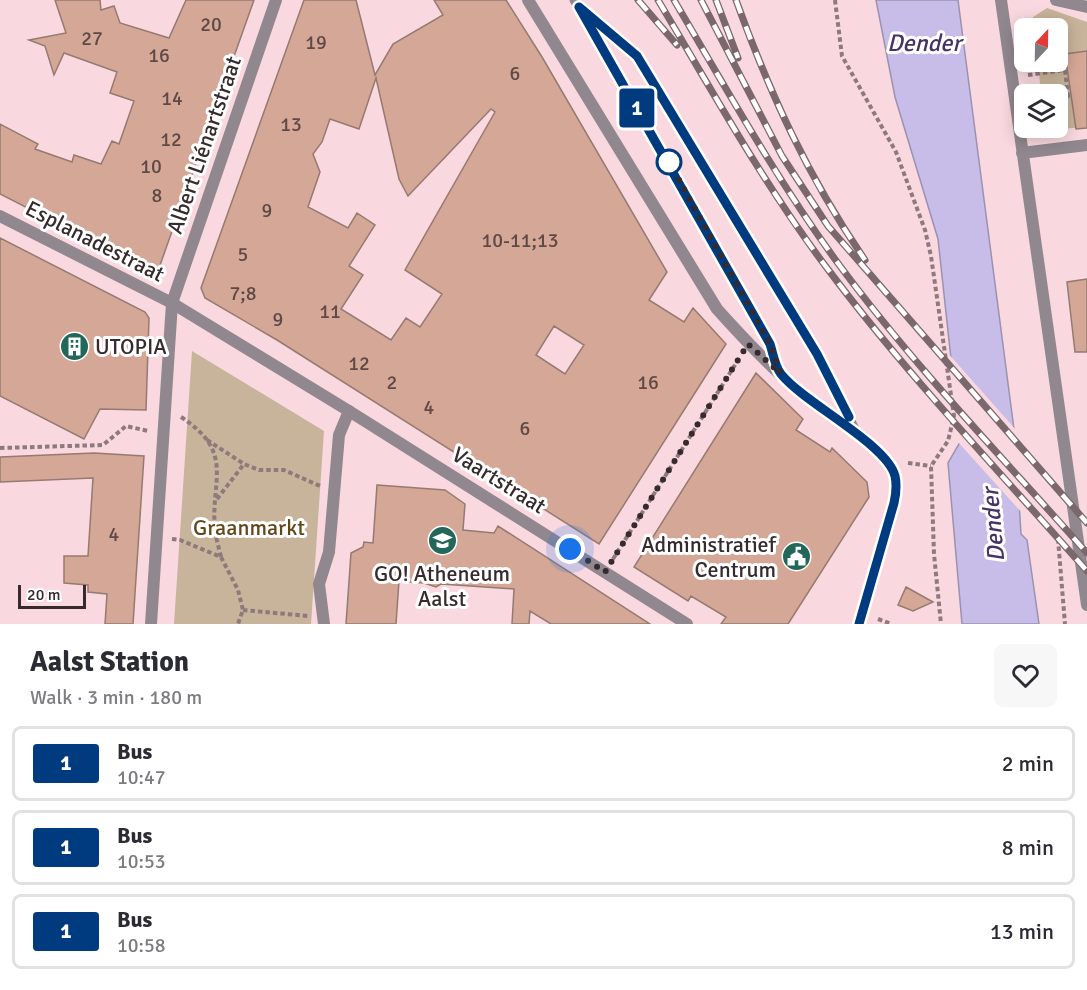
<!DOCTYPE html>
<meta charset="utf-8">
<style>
:root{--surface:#fff;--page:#f7f7f7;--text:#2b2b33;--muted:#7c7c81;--line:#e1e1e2}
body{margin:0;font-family:Signika,sans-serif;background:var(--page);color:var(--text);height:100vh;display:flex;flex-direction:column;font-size:22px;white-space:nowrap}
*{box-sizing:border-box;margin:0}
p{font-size:20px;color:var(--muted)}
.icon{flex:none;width:33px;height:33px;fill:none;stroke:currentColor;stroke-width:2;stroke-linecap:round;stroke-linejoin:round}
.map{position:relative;height:624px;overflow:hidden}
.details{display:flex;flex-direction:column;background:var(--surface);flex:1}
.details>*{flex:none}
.badge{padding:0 12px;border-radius:4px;font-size:21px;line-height:39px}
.needle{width:39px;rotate:22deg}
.controls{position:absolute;left:1014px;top:18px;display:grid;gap:12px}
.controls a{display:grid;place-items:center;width:54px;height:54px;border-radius:9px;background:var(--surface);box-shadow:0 3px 15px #0003;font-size:30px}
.scale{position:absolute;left:18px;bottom:15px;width:68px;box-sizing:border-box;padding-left:6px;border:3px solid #362a2d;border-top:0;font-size:16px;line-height:21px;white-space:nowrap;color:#362a2d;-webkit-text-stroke:4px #fff;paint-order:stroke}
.you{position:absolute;width:30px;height:30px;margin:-15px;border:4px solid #fff;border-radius:50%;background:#1a73e8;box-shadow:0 0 0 9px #1a73e833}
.map>.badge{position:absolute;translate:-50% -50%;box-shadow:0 0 0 3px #fff}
.round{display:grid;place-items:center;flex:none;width:63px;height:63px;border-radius:9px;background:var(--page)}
.head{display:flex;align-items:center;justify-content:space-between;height:102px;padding:0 30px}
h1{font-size:28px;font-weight:700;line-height:45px}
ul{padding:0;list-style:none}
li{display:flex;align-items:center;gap:18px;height:75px;margin:0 12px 9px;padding:0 18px;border:3px solid var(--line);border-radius:9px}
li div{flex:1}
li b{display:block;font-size:22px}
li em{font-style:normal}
li .badge{min-width:66px;font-weight:700;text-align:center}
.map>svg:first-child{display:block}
.green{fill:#c8b49a}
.water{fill:#c8bde8;stroke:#9c91b0;stroke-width:1.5}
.pier{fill:#f9d9df}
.building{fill:#d5a796;stroke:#957a71;stroke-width:1.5;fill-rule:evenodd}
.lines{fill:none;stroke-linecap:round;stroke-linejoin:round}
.path{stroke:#8e797d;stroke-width:4;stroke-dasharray:4.5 3;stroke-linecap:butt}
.service{stroke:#91878f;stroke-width:9}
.minor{stroke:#91878f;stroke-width:12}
.tertiary{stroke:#91878f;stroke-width:12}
.rail-casing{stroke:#7b686c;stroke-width:7}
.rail{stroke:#fff;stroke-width:4.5;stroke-dasharray:14;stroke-linecap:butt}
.line-casing{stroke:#fff;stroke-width:14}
.line{stroke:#003b80;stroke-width:9}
.walk{stroke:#362a2d;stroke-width:6;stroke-dasharray:0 10.8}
.stop-dot{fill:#fff;stroke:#003b80;stroke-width:3}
.labels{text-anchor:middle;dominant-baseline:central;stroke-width:6;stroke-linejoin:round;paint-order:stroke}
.number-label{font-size:20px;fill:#5e4947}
.street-label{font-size:22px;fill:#362a2d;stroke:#fff}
.poi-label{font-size:22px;fill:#362a2d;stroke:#fff;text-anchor:start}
.park-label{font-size:22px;fill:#634619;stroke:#fff}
.water-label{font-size:24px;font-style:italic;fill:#443368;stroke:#fff}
</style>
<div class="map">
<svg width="1087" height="624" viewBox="0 0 1087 624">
<rect width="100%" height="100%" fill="#f9d9df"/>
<path class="green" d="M 1047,8 L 1087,22 L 1087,127 L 1045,130 L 1045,128 L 1058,128 L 1058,94 L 1041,94 L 1038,62 L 1058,62 L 1058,28 L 1034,28 L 1033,17 Z
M 192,351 L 324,431 L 311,624 L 174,624 Z"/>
<path class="water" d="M 876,0 L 958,0 L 1015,437 L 1021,534 L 1027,540 L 1039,624 L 962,624 L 948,463 L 960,442 L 938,239 L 895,97 Z"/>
<path class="pier" d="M 946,351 L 1017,431 L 1023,514 L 957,441 Z"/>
<path class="building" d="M 55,0 L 100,0 L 101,10 L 114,6 L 120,23 L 169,38 L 186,0 L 254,0 L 159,268 L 153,266 L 151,271 L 0,194 L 0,124 L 38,144 L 35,149 L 72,162 L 74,155 L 101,164 L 112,141 L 119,144 L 134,101 L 110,93 L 117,72 L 64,53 L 54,75 L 45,46 L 29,40 L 66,33 Z
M 304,0 L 356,0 L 375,75 L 393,44 L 443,15 L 434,0 L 506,0 L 542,57 L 667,272 L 649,300 L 684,322 L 693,308 L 726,344 L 599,544 L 277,340 L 205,298 L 201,288 ZM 376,78 L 399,179 L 408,196 L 491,109 L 495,112 L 405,270 L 442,294 L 420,327 L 406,318 L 391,340 L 341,309 L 363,275 L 349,266 L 375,225 L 357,213 L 348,228 L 308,207 L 320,172 L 313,154 L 322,142 L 330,119 L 359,129 ZM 554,326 L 584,345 L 565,374 L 536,355 Z
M 1087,51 L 1087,128 L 1076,129 L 1065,54 Z
M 0,238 L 145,312 L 149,318 L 146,410 L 100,409 L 84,439 L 0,396 Z
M 1087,279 L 1087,352 L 1075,352 L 1067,282 Z
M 756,373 L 803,419 L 796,430 L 830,452 L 832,448 L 867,482 L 869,497 L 788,624 L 721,624 L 726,617 L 691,596 L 688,601 L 634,567 Z
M 94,453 L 144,456 L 133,624 L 105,624 L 107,594 L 88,592 L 88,585 L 64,583 L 64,556 L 88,556 L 93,478 L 0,482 L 0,457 Z
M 377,485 L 445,490 L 465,504 L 463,530 L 494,533 L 498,526 L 650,624 L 551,624 L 530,611 L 529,624 L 512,624 L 514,589 L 441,584 L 436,587 L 424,583 L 399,581 L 396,624 L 346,624 L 351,553 L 363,547 L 364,542 L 373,543 Z
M 906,587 L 933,602 L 913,611 L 898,605 Z"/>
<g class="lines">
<path class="path" d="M 835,0 L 842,56 L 896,152 L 925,230 L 931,256 L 954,416 L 948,441 L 931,466 L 934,554 L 941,624
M 1028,75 L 1065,70 L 1068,96 L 1058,97
M 181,417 C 236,453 210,480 215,530 C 216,539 219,548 221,557
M 207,440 L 244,464 L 259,470 L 284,470 L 320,486
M 0,448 L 103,445 L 126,426 L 148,431
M 908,463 L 931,466
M 217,499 L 244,464
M 172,539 L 180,540 L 221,557 L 238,590 L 243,610 L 238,624
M 1058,539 L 1065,624
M 613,559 L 740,357
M 243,610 L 308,616
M 878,619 L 892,624"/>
<path class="service" d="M 574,0 L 770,344 L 780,373
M 579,7 L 637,56 L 817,354 L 856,431"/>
<path class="minor" d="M 528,0 L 717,309 C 743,338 769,366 799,391 C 827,415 876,438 893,472 C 898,481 896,493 894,503 L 859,624
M 1001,0 L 1087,605
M 1056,0 L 1087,7
M 1022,153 L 1087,145
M 151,624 L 172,303 L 276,0
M 324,624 L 319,584 L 329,552 L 339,435 L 349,411"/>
<path class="tertiary" d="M 0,216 L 172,303 L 349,411 L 687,624"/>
<defs>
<path id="rail" d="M 638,0 L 677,45
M 658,0 C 713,92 765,187 830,272 C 909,377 1000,472 1087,571
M 674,0 C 727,90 778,182 840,266 C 915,367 1004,459 1087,553
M 701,0 L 782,156 L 828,226 L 1087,523
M 716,0 L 738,58
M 736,0 C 770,94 808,177 865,260"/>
</defs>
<use href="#rail" class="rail-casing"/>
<use href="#rail" class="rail"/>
</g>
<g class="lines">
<defs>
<path id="line" d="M 849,417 L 817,354 L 637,56 L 579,7 L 770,344 C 773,353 775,367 781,374 C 804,403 887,444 895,476 C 897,485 896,494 894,503 L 859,624"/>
</defs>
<use href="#line" class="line-casing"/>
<use href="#line" class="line"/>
<path class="walk" d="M 570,549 L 605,572 L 748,344 L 780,373 L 770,344 L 669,162"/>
</g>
<defs>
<symbol id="building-disc" viewBox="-11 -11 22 22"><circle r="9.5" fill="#22675a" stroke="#fff"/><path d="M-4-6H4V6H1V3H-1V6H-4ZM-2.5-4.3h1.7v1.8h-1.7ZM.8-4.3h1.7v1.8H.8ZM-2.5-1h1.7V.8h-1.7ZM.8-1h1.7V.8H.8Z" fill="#fff"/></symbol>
<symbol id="school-disc" viewBox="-11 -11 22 22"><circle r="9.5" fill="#22675a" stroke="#fff"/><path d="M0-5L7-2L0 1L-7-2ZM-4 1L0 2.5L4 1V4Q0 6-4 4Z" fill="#fff"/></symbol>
<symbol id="civic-disc" viewBox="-11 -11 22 22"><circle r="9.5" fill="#22675a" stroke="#fff"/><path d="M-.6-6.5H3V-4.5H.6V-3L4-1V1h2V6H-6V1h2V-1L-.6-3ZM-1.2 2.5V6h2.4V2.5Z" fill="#fff"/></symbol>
</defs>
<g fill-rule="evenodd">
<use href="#building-disc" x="58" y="330" width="33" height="33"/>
<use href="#school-disc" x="426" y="524" width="33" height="33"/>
<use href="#civic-disc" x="780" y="540" width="33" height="33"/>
</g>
<circle class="stop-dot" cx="669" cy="162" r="12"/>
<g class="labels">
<g class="number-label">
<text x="211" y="24">20</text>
<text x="92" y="38">27</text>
<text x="316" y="42">19</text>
<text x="159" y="55">16</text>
<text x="515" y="73">6</text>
<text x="172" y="98">14</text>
<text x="291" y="124">13</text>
<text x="171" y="139">12</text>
<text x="151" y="166">10</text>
<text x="157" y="195">8</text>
<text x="267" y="210">9</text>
<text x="520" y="240">10-11;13</text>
<text x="243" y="254">5</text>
<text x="243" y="293">7;8</text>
<text x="330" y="311">11</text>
<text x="278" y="319">9</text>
<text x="359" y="363">12</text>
<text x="392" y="382">2</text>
<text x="648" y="382">16</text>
<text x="429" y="407">4</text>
<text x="525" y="428">6</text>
<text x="114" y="534">4</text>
</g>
<g class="street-label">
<text transform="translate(204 145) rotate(-71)">Albert Liénartstraat</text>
<text transform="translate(95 241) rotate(27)">Esplanadestraat</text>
<text transform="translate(499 480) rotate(32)">Vaartstraat</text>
</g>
<g class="poi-label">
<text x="95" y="346">UTOPIA</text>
<text x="776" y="544" text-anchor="end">Administratief<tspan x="776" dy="25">Centrum</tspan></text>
<text x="442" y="573" text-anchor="middle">GO! Atheneum<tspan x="442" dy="25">Aalst</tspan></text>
</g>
<g class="park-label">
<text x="249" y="527">Graanmarkt</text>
</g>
<g class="water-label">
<text x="924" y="43">Dender</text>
<text transform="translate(993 525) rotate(-95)">Dender</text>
</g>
</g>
</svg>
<div class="controls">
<a><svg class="needle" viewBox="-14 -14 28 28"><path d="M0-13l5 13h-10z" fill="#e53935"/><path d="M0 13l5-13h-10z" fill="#7c7c81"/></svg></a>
<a><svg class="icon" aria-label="layers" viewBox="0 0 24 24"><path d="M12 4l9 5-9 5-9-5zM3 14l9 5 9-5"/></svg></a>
</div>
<div class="scale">20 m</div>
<div class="you" style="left:570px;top:549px"></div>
<b class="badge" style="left:637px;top:108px;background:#003b80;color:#fff">1</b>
</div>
<section class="details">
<div class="head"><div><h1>Aalst Station</h1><p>Walk · 3 min · 180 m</p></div><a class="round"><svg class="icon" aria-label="heart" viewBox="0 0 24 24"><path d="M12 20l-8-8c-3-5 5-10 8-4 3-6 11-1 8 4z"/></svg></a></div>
<ul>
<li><span class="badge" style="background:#003b80;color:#fff">1</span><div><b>Bus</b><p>10:47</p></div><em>2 min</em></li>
<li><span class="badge" style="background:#003b80;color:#fff">1</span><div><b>Bus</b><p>10:53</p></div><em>8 min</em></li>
<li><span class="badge" style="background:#003b80;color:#fff">1</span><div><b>Bus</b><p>10:58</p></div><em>13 min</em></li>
</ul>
</section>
